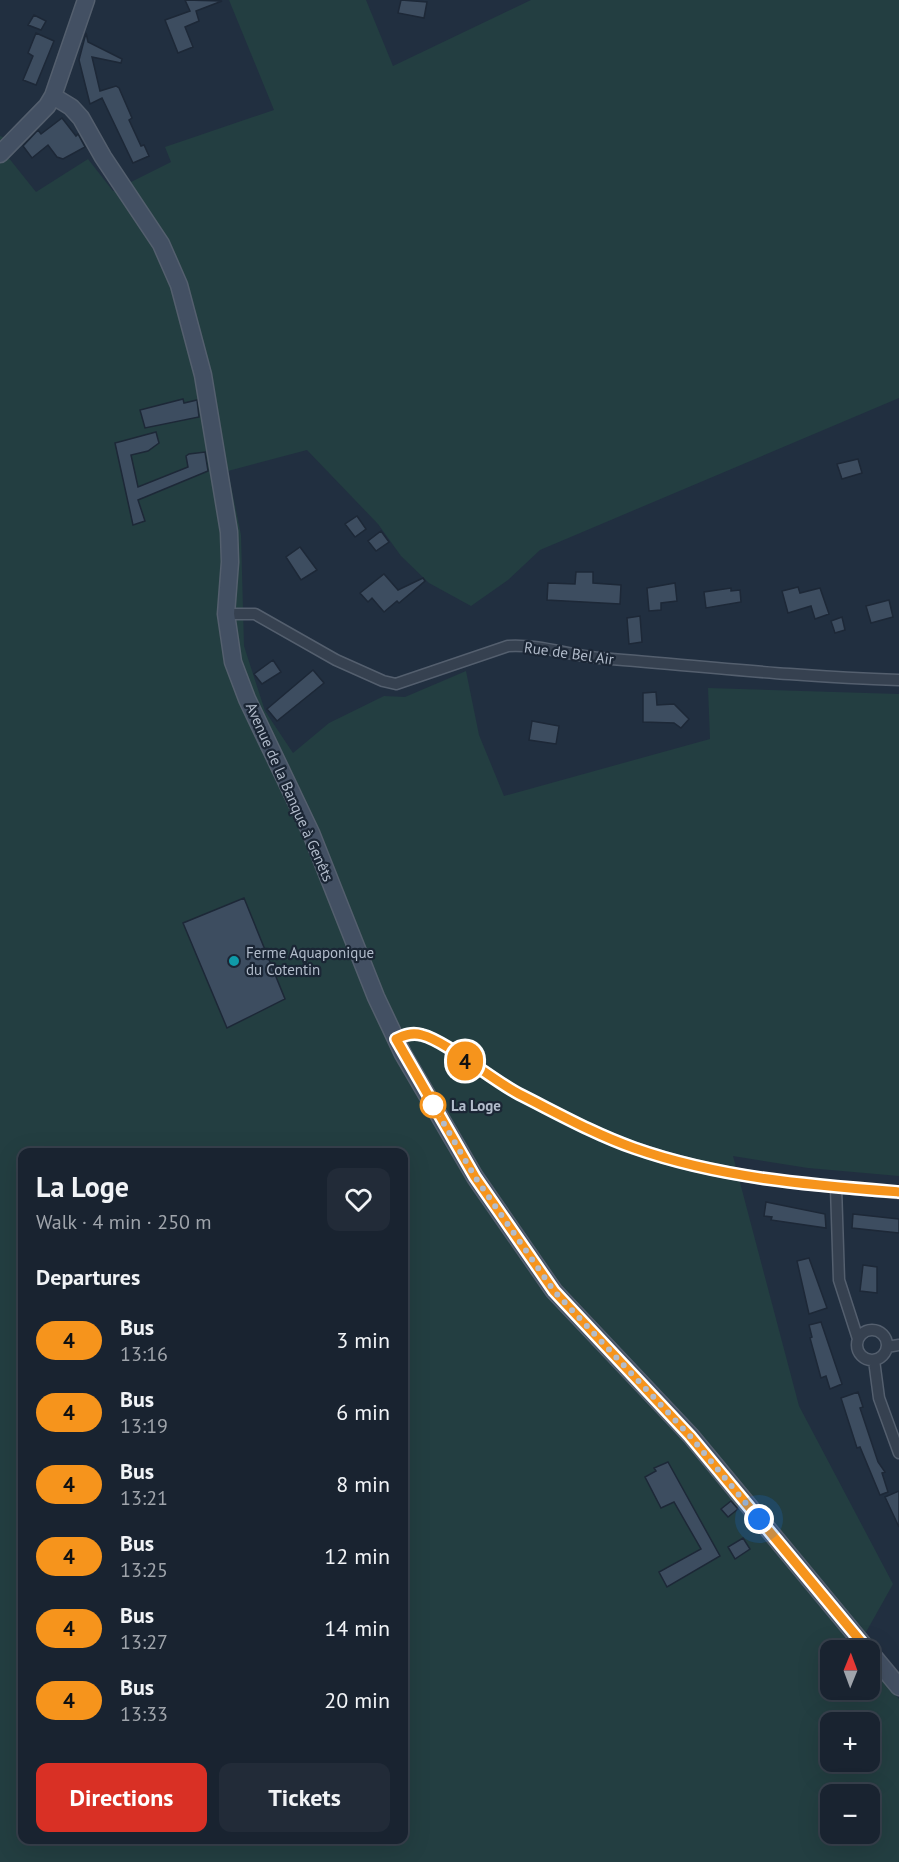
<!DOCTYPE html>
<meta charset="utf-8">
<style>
:root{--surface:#192330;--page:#222b38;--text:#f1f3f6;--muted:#9fa4ab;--line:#37404c;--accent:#d93025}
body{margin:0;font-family:"PT Sans",sans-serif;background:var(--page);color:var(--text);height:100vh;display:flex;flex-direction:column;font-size:22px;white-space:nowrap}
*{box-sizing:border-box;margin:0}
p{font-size:20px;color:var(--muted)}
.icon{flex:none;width:33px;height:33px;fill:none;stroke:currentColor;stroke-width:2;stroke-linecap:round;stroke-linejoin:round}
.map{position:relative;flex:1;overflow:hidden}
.drawer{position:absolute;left:18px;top:1148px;width:390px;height:696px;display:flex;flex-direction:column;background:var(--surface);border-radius:12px;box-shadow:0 6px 24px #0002,0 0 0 2px var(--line)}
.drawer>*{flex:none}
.badge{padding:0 12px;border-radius:20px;font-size:21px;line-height:39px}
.needle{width:39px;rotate:1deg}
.fabs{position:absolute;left:820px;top:1640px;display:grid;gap:12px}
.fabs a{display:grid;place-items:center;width:60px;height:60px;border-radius:12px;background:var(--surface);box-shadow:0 6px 24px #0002,0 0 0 2px var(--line);font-size:30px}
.you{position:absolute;width:30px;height:30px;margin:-15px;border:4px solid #fff;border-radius:50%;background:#1a73e8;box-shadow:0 0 0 9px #1a73e833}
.map>.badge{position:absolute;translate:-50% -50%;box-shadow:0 0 0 3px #fff}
h2{padding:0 18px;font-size:22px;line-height:54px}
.round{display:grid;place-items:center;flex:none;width:63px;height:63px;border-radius:12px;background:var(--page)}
.summary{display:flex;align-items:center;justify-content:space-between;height:102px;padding:0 18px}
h1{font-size:28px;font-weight:600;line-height:45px}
.primary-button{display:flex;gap:12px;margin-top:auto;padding:12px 18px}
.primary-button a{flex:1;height:69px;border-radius:12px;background:var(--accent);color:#fff;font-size:24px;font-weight:600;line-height:69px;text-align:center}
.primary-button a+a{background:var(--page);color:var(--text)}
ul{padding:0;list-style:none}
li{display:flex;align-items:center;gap:18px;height:72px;padding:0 18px}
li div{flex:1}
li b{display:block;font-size:22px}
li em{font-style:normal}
li .badge{min-width:66px;font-weight:700;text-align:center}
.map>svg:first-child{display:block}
.green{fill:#233e41;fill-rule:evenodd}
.building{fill:#3d4d60;stroke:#1d2837;stroke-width:1.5}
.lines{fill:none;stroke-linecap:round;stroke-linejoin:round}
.street-casing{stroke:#545f6e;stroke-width:13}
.secondary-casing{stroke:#545f6e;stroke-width:19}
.street{stroke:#364150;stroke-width:10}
.secondary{stroke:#435063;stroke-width:16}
.line-casing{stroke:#fff;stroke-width:14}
.line{stroke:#f6941c;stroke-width:9}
.walk{stroke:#b2bccb;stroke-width:6;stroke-dasharray:0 10.8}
.culture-dot{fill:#0f9aa8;stroke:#1b2635;stroke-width:2}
.stop-dot{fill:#fff;stroke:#f6941c;stroke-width:3}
.labels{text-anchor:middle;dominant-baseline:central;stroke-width:4.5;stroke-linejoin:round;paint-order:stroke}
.street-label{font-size:15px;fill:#b2bccb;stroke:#1b2635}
.poi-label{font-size:15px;fill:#b2bccb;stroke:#1b2635;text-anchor:start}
.stop-label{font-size:15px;font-weight:bold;fill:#b2bccb;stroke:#1b2635;text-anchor:start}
</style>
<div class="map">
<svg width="899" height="1862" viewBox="0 0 899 1862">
<rect width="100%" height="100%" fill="#212f40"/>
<path class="green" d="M 229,0 L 366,0 L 393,66 L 531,0 L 899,0 L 899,398 L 540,550 L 508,580 L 471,606 L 429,583 L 401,556 L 378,524 L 307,450 L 228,471 L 241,535 L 244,646 L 265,711 L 293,753 L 329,723 L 384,696 L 405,697 L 466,671 L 479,735 L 504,796 L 710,739 L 708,688 L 899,694 L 899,1176 L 808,1168 L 733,1156 L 799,1406 L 893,1584 L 856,1650 L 831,1650 L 831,1689 L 870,1689 L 870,1666 L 899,1699 L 899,1862 L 0,1862 L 0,136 L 3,137 L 8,157 L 36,192 L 88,159 L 113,191 L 171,162 L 165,147 L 274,110 ZM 22,1152 L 404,1152 L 404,1839 L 22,1839 ZM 831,1722 L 870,1722 L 870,1761 L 831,1761 ZM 831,1794 L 870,1794 L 870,1833 L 831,1833 Z"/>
<path class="building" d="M 185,0 L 222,1 L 196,11 L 199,21 L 185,27 L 193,47 L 178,53 L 165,20 L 190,11 Z
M 401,0 L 427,2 L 424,18 L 398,13 Z
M 34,15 L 46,21 L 41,30 L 28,25 Z
M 36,33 L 54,41 L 36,85 L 23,80 L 33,56 L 28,53 Z
M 86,33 L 88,42 L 122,59 L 121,63 L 92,57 L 100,91 L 116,86 L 119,88 L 132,118 L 129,120 L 141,146 L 144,145 L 149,156 L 133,163 L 102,98 L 90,104 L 79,60 Z
M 62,118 L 76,136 L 78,134 L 85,147 L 63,159 L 57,157 L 48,145 L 32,158 L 23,146 L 38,130 L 41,134 Z
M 183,399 L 184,403 L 197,400 L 199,417 L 145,428 L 140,410 Z
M 156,432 L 159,443 L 148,451 L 131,455 L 138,487 L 188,467 L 186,456 L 189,454 L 205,452 L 208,471 L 138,500 L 145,521 L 133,525 L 115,443 Z
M 858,459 L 862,473 L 842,479 L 837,464 Z
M 357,516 L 366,529 L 355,537 L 345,524 Z
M 381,531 L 389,542 L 376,551 L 368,541 Z
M 300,547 L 317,570 L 301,580 L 286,557 Z
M 576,572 L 593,572 L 593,583 L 621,585 L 620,604 L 547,600 L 548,583 L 575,584 Z
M 384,574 L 398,590 L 423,578 L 425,581 L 399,603 L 397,601 L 384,612 L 372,598 L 368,602 L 360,593 Z
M 675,583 L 677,601 L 661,603 L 661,610 L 649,611 L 647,588 Z
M 798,587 L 800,593 L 820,588 L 829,614 L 815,619 L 811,606 L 788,613 L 782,591 Z
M 731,588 L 731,591 L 740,590 L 741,602 L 706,608 L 704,592 Z
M 889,600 L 893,617 L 871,623 L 866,606 Z
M 640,616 L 642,642 L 629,644 L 627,618 Z
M 842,617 L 845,630 L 835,633 L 831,621 Z
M 273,660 L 281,672 L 262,684 L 254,674 Z
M 313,670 L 324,683 L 277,721 L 267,709 Z
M 656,692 L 657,705 L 674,704 L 689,719 L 681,728 L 674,723 L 643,722 L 643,693 Z
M 532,721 L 559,726 L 556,744 L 529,740 Z
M 244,898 L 285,999 L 227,1028 L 183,923 Z
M 766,1202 L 825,1214 L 826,1228 L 771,1220 L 772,1217 L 764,1216 Z
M 853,1214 L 899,1219 L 899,1233 L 852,1228 Z
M 809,1258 L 827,1308 L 809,1314 L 797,1261 Z
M 863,1265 L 877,1267 L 877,1293 L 860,1291 Z
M 821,1322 L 842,1384 L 830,1389 L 826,1376 L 821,1378 L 810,1338 L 812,1337 L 809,1325 Z
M 858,1392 L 863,1407 L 860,1408 L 878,1462 L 885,1472 L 882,1473 L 888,1492 L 880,1495 L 860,1447 L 857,1448 L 841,1398 Z
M 668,1462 L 720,1556 L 667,1587 L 659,1572 L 701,1549 L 674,1502 L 661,1508 L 645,1477 L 656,1471 L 654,1468 Z
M 899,1491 L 899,1527 L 885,1497 Z
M 731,1501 L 738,1509 L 728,1517 L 721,1509 Z
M 743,1538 L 750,1549 L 735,1559 L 728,1547 Z"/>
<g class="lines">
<defs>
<path id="street" d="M 226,614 L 255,614 L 336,660 L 383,681 L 396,684 L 508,646 C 539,644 568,655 599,658 C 699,666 798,677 899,680
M 396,1039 C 405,1035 412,1032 422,1035 C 446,1041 492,1080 519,1094 C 557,1113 594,1134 635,1148 C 719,1178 810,1185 899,1193
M 836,1187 L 839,1280 L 858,1339
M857 1345a15 15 0 1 1 30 0a15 15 0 1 1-30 0Z
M 887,1347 L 899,1345
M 874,1360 L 879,1398 L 899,1453"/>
<path id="secondary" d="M 53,96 L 71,107 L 81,118 L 103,157 L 161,244 L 179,285 L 203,375 L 229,532 L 230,562 L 226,614 L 233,662 L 247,699 L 311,833 L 376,997 L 403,1054 L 475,1177 L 554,1291 L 691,1436 L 868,1650
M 0,154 L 47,106 L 53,96 L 86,0
M 870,1652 L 899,1687"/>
</defs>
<use href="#street" class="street-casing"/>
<use href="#secondary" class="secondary-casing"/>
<use href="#street" class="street"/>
<use href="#secondary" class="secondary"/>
</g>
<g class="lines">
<defs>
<path id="line" d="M 868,1650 L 690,1436 L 554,1291 L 475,1177 L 396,1039 C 404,1035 412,1032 422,1035 C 446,1041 492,1080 519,1094 C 557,1113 594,1134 634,1148 C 719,1178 810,1185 899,1192"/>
</defs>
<use href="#line" class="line-casing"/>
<use href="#line" class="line"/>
<path class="walk" d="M 433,1105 L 475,1177 L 554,1291 L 690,1436 L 759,1519"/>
</g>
<circle class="culture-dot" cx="234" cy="961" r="6"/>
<circle class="stop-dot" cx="433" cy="1105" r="12"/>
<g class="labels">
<g class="street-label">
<text transform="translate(569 653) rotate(8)">Rue de Bel Air</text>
<text transform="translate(290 792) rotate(66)">Avenue de la Banque à Genêts</text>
</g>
<g class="poi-label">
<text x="246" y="952">Ferme Aquaponique<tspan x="246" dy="17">du Cotentin</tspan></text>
</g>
<g class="stop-label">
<text x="451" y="1105">La Loge</text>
</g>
</g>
</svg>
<div class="fabs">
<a><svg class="needle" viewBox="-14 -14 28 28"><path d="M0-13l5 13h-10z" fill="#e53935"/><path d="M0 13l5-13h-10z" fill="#9fa4ab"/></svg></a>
<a>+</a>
<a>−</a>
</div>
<div class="you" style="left:759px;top:1519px"></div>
<b class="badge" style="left:465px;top:1061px;background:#f6941c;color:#111">4</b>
<section class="drawer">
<div class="summary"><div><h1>La Loge</h1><p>Walk · 4 min · 250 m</p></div><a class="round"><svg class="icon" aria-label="heart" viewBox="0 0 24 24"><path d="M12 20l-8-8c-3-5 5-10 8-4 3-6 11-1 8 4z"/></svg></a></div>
<h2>Departures</h2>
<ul>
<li><span class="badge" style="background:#f6941c;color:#111">4</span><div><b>Bus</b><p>13:16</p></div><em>3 min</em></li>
<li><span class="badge" style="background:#f6941c;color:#111">4</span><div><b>Bus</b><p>13:19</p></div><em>6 min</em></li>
<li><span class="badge" style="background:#f6941c;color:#111">4</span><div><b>Bus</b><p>13:21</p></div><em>8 min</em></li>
<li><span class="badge" style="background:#f6941c;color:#111">4</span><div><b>Bus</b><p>13:25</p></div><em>12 min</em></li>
<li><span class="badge" style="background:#f6941c;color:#111">4</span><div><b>Bus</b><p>13:27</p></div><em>14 min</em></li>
<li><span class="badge" style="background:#f6941c;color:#111">4</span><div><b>Bus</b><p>13:33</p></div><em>20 min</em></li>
</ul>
<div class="primary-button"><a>Directions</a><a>Tickets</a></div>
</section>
</div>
